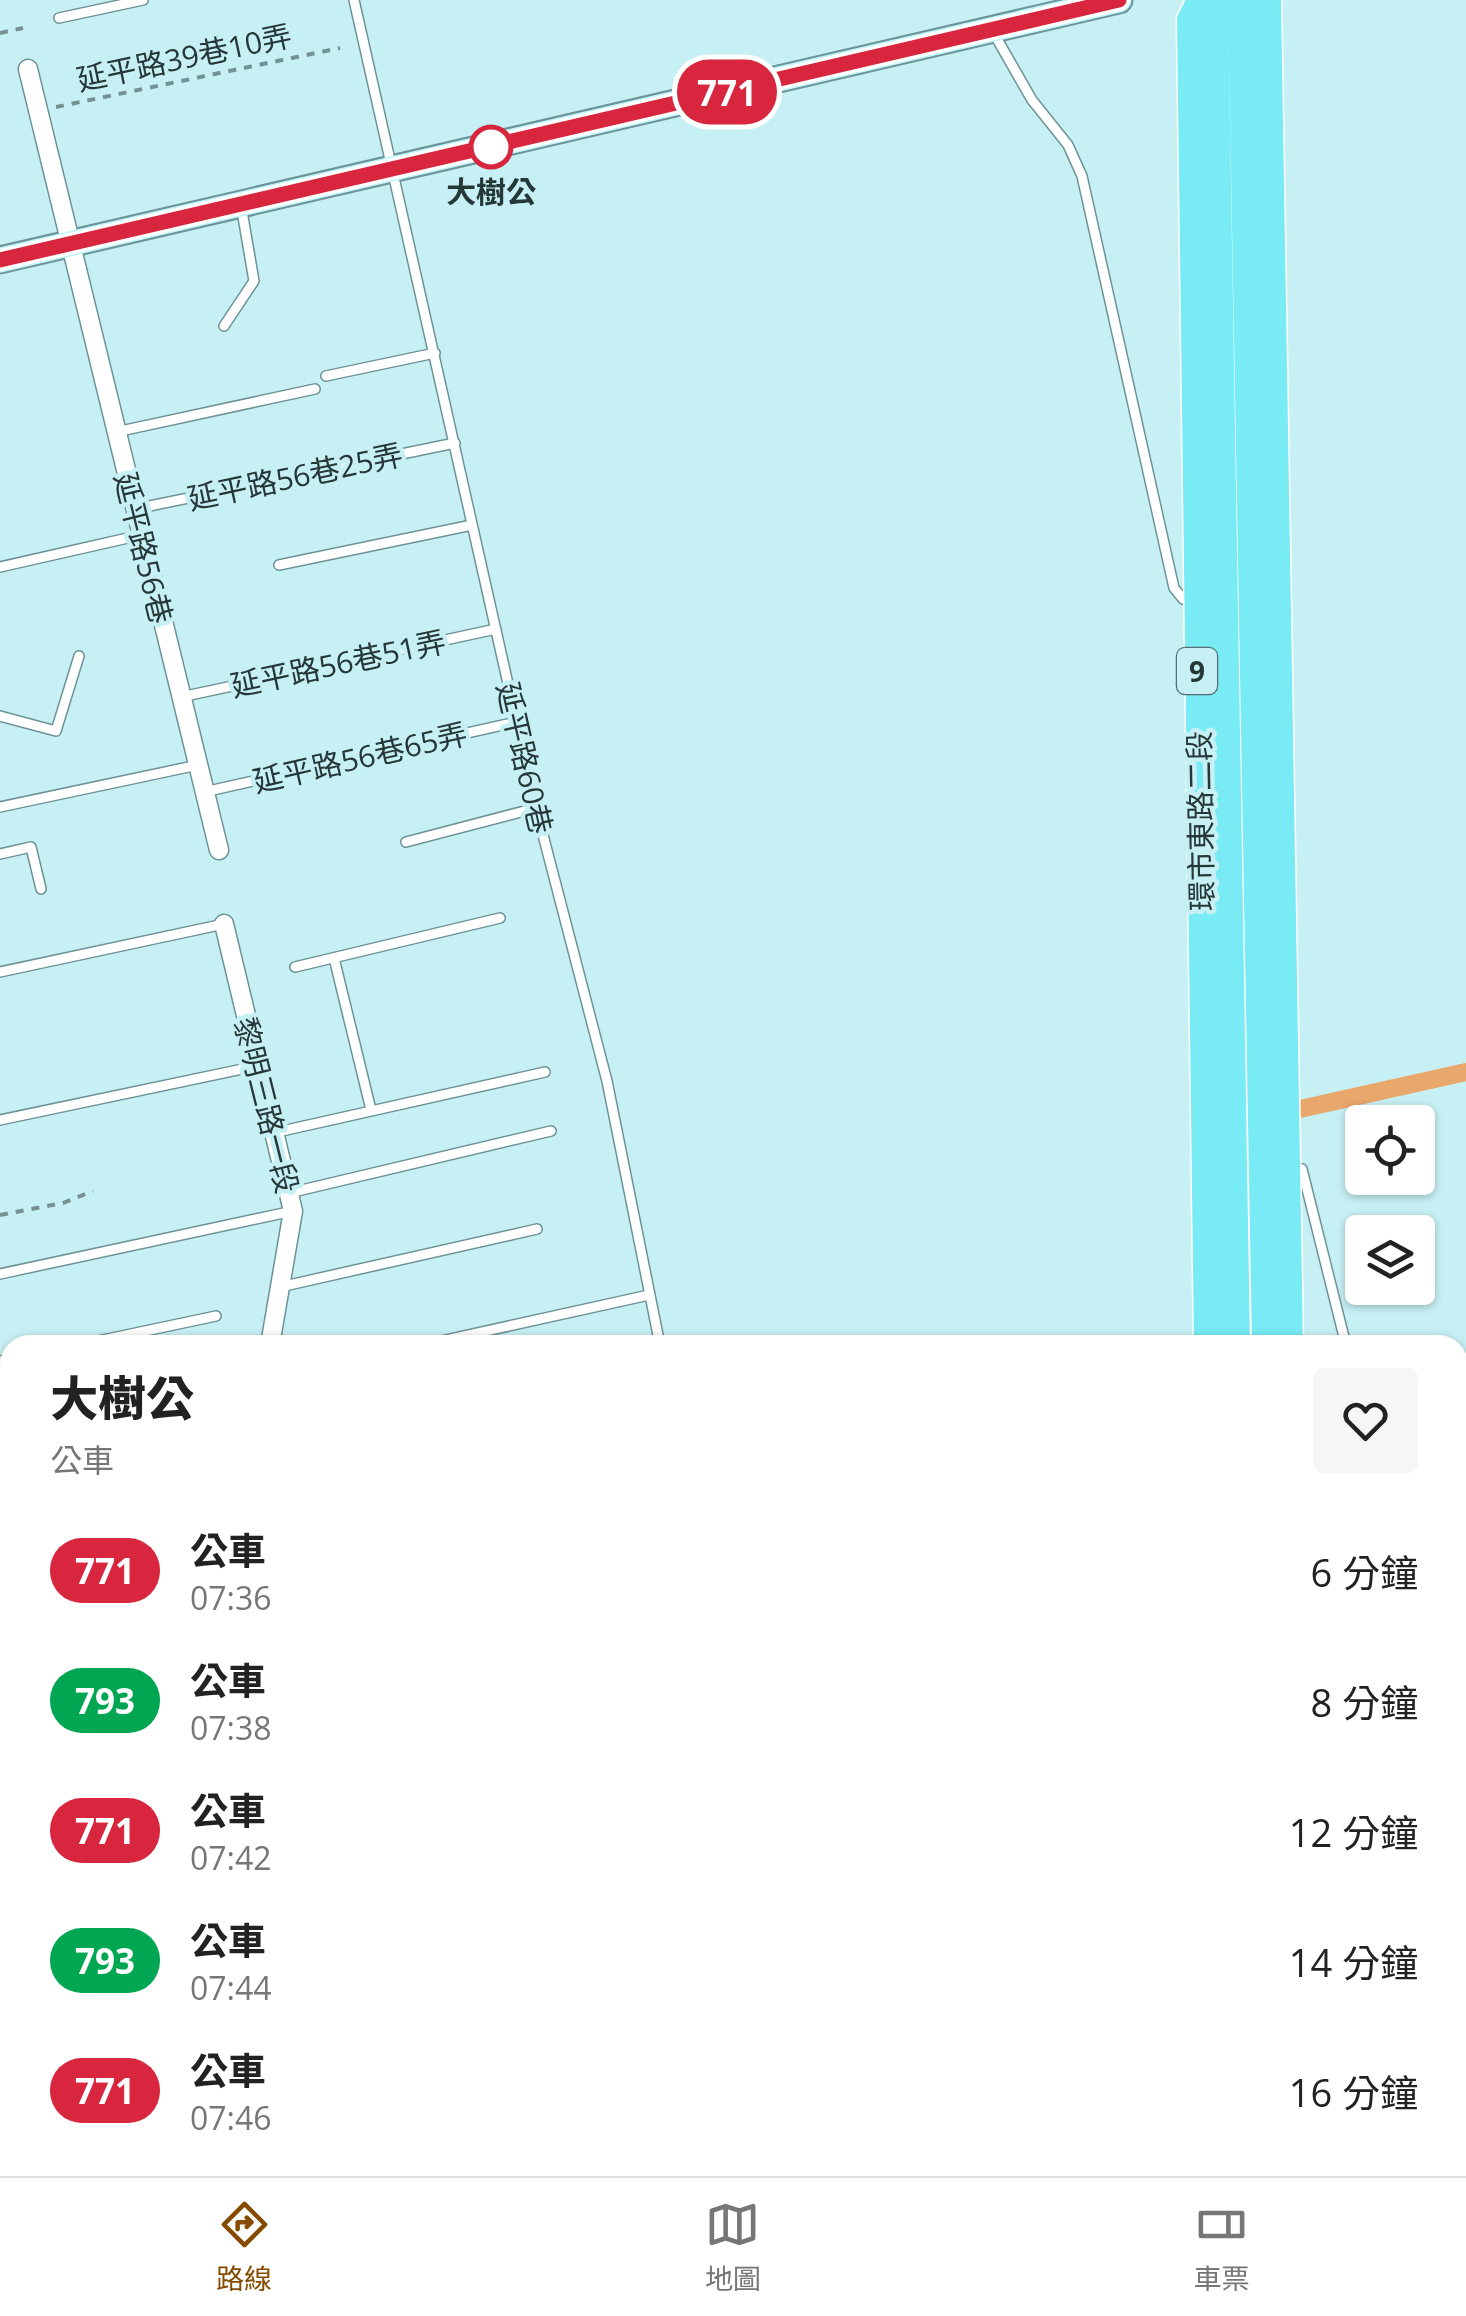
<!DOCTYPE html>
<html lang="zh-TW">
<meta charset="utf-8">
<style>
:root{--surface:#fff;--page:#f6f6f6;--text:#222;--muted:#767676;--line:#e0e0e0;--accent:#854c00}
body{margin:0;font-family:"Open Sans","Noto Sans TC",sans-serif;background:var(--page);color:var(--text);height:100vh;display:flex;flex-direction:column;font-size:38px;white-space:nowrap}
*{box-sizing:border-box;margin:0}
p{font-size:32px;color:var(--muted)}
.icon{flex:none;width:55px;height:55px;fill:none;stroke:currentColor;stroke-width:2;stroke-linecap:round;stroke-linejoin:round}
.map{position:relative;flex:1;overflow:hidden}
.sheet{position:absolute;left:0px;top:1335px;width:1468px;height:842px;display:flex;flex-direction:column;background:var(--surface);border-radius:30px 30px 0 0;box-shadow:0 2px 8px #0004}
.sheet>*{flex:none}
.badge{padding:0 20px;border-radius:32px;font-size:35px;line-height:65px}
.controls{position:absolute;left:1345px;top:1105px;display:grid;gap:20px}
.controls a{display:grid;place-items:center;width:90px;height:90px;border-radius:10px;background:var(--surface);box-shadow:0 2px 8px #0004;font-size:50px}
.map>.badge{position:absolute;translate:-50% -50%;box-shadow:0 0 0 5px #fff}
.round{display:grid;place-items:center;flex:none;width:105px;height:105px;border-radius:10px;background:var(--page)}
.summary{display:flex;align-items:center;justify-content:space-between;height:170px;padding:0 50px}
h1{font-size:48px;font-weight:800;line-height:75px}
ul{padding:0;list-style:none}
li{display:flex;align-items:center;gap:30px;height:130px;padding:0 50px}
li div{flex:1}
li b{display:block;font-size:38px}
li em{font-style:normal}
li .badge{min-width:110px;font-weight:700;text-align:center}
.tab-bar{display:flex;justify-content:space-around;align-items:center;height:140px;border-top:2px solid var(--line);background:var(--surface);font-size:28px;color:var(--muted)}
.tab-bar a{display:grid;justify-items:center;gap:5px}
.tab-bar .active{color:var(--accent)}
.map>svg:first-child{display:block}
.built{fill:#b2e5eb}
.green{fill:#f8d1ae}
.lines{fill:none;stroke-linecap:round;stroke-linejoin:round}
.canal{stroke:#e8a76b;stroke-width:18}
.lane-casing{stroke:#6c9397;stroke-width:12}
.street-casing{stroke:#6c9397;stroke-width:21}
.secondary-casing{stroke:#6c9397;stroke-width:29}
.primary-casing{stroke:#fff;stroke-width:31}
.path{stroke:#749194;stroke-width:4;stroke-dasharray:8 8;stroke-linecap:butt}
.lane{stroke:#fff;stroke-width:9}
.street{stroke:#fff;stroke-width:18}
.secondary{stroke:#bcf5fa;stroke-width:25}
.primary{stroke:#78ebf5;stroke-width:28}
.line-casing{stroke:#fff;stroke-width:22}
.line{stroke:#d7263d;stroke-width:15}
.stop-dot{fill:#fff;stroke:#d7263d;stroke-width:5}
.labels{text-anchor:middle;dominant-baseline:central;stroke-width:9;stroke-linejoin:round;paint-order:stroke}
.shield{fill:#c7f0f5;stroke:#566e71;stroke-width:2.5}
.shield-label{font-size:28px;font-weight:bold;fill:#263738}
.street-label{font-size:30px;fill:#263738;stroke:#c7f0f5}
.stop-label{font-size:30px;font-weight:bold;fill:#263738;stroke:#c7f0f5}
</style>
<div class="map">
<svg width="1466" height="2176" viewBox="0 0 1466 2176">
<rect width="100%" height="100%" fill="#c7f0f5"/>
<path class="built" d="M 0,1767 L 10,1767 L 10,2168 L 190,2168 L 168,2176 L 0,2176 Z"/>
<path class="green" d="M 0,1970 L 10,1970 L 10,2168 L 52,2168 L 53,2176 L 0,2176 Z"/>
<g class="lines">
<path class="canal" d="M 1300,1109 L 1466,1072
M 1458,1666 L 1466,1668"/>
<defs>
<path id="lane" d="M 354,0 L 536,808 L 607,1081 L 660,1345
M 59,18 L 143,0
M 993,32 L 1032,100 L 1068,145 L 1082,176 L 1174,588 L 1183,599 L 1196,601
M 224,326 L 254,281 L 241,205
M 326,376 L 435,353
M 116,432 L 315,389
M 135,509 L 455,443
M 279,565 L 472,525
M 0,567 L 141,535
M 181,697 L 496,629
M 0,716 L 56,731 L 79,656
M 204,792 L 516,722
M 0,807 L 198,765
M 406,842 L 536,808
M 0,854 L 31,847 L 41,889
M 334,958 L 371,1110
M 295,967 L 500,918
M 0,972 L 224,924
M 0,1120 L 257,1066
M 273,1133 L 545,1072
M 1291,1168 L 1302,1169 L 1346,1345
M 289,1193 L 551,1131
M 0,1274 L 293,1211
M 280,1287 L 537,1229
M 79,1345 L 216,1316
M 423,1345 L 649,1295
M 0,1361 L 10,1359
M 0,1370 L 10,1372
M 1458,1658 L 1466,1661
M 1458,1681 L 1466,1682
M 0,1710 L 10,1709
M 1459,1753 L 1466,1699
M 1458,1989 L 1466,1992"/>
<path id="street" d="M 28,69 L 219,850
M 224,924 L 293,1211 L 270,1345
M 0,1606 L 10,1699"/>
<path id="secondary" d="M 0,260 L 1119,0
M 269,2168 L 270,2176"/>
<path id="primary" d="M 1201,0 L 1191,20 L 1208,1345
M 1214,0 L 1236,1345
M 1242,0 L 1266,1345
M 1267,0 L 1289,1345
M 0,1482 L 10,1485
M 0,1508 L 10,1510
M 1458,1819 L 1466,1821
M 1458,1844 L 1466,1846
M 1222,2168 L 1222,2176
M 1250,2168 L 1250,2176
M 1279,2168 L 1279,2176
M 1304,2168 L 1304,2176"/>
</defs>
<use href="#lane" class="lane-casing"/>
<use href="#street" class="street-casing"/>
<use href="#secondary" class="secondary-casing"/>
<use href="#primary" class="primary-casing"/>
<path class="path" d="M 0,33 L 23,28
M 56,107 L 340,48
M 0,1215 L 63,1203 L 93,1191"/>
<use href="#lane" class="lane"/>
<use href="#street" class="street"/>
<use href="#secondary" class="secondary"/>
<use href="#primary" class="primary"/>
</g>
<g class="lines">
<defs>
<path id="line" d="M 0,260 L 1119,0"/>
</defs>
<use href="#line" class="line-casing"/>
<use href="#line" class="line"/>
</g>
<circle class="stop-dot" cx="491" cy="147" r="20"/>
<g class="labels">
<rect class="shield" x="1177" y="648" width="40" height="46" rx="8"/>
<g class="shield-label">
<text x="1197" y="671">9</text>
</g>
<g class="street-label">
<text transform="translate(184 57) rotate(-12)">延平路39巷10弄</text>
<text transform="translate(295 476) rotate(-12)">延平路56巷25弄</text>
<text transform="translate(144 548) rotate(76)">延平路56巷</text>
<text transform="translate(338 663) rotate(-12)">延平路56巷51弄</text>
<text transform="translate(360 757) rotate(-13)">延平路56巷65弄</text>
<text transform="translate(525 758) rotate(77)">延平路60巷</text>
<text transform="translate(1200 821) rotate(-91)">環市東路二段</text>
<text transform="translate(267 1105) rotate(76)">黎明三路一段</text>
</g>
<g class="stop-label">
<text x="491" y="191">大樹公</text>
</g>
</g>
</svg>
<div class="controls">
<a><svg class="icon" aria-label="locate" viewBox="0 0 24 24"><circle cx="12" cy="12" r="6"/><path d="M12 2v4M12 18v4M2 12h4M18 12h4"/></svg></a>
<a><svg class="icon" aria-label="layers" viewBox="0 0 24 24"><path d="M12 4l9 5-9 5-9-5zM3 14l9 5 9-5"/></svg></a>
</div>
<b class="badge" style="left:727px;top:92px;background:#d7263d;color:#fff">771</b>
<section class="sheet">
<div class="summary"><div><h1>大樹公</h1><p>公車</p></div><a class="round"><svg class="icon" aria-label="heart" viewBox="0 0 24 24"><path d="M12 20l-8-8c-3-5 5-10 8-4 3-6 11-1 8 4z"/></svg></a></div>
<ul>
<li><span class="badge" style="background:#d7263d;color:#fff">771</span><div><b>公車</b><p>07:36</p></div><em>6 分鐘</em></li>
<li><span class="badge" style="background:#00a651;color:#fff">793</span><div><b>公車</b><p>07:38</p></div><em>8 分鐘</em></li>
<li><span class="badge" style="background:#d7263d;color:#fff">771</span><div><b>公車</b><p>07:42</p></div><em>12 分鐘</em></li>
<li><span class="badge" style="background:#00a651;color:#fff">793</span><div><b>公車</b><p>07:44</p></div><em>14 分鐘</em></li>
<li><span class="badge" style="background:#d7263d;color:#fff">771</span><div><b>公車</b><p>07:46</p></div><em>16 分鐘</em></li>
</ul>
</section>
</div>
<nav class="tab-bar">
<a class="active"><svg class="icon" aria-label="directions" viewBox="0 0 24 24"><path d="M12 3l9 9-9 9-9-9zM9 14v-3h6M13 9l2 2-2 2"/></svg>路線</a>
<a><svg class="icon" aria-label="map" viewBox="0 0 24 24"><path d="M3 6l6-2 6 2 6-2v14l-6 2-6-2-6 2zM9 4v14M15 6v14"/></svg>地圖</a>
<a><svg class="icon" aria-label="tickets" viewBox="0 0 24 24"><path d="M3 7h18v10H3zM15 7v10"/></svg>車票</a>
</nav>
